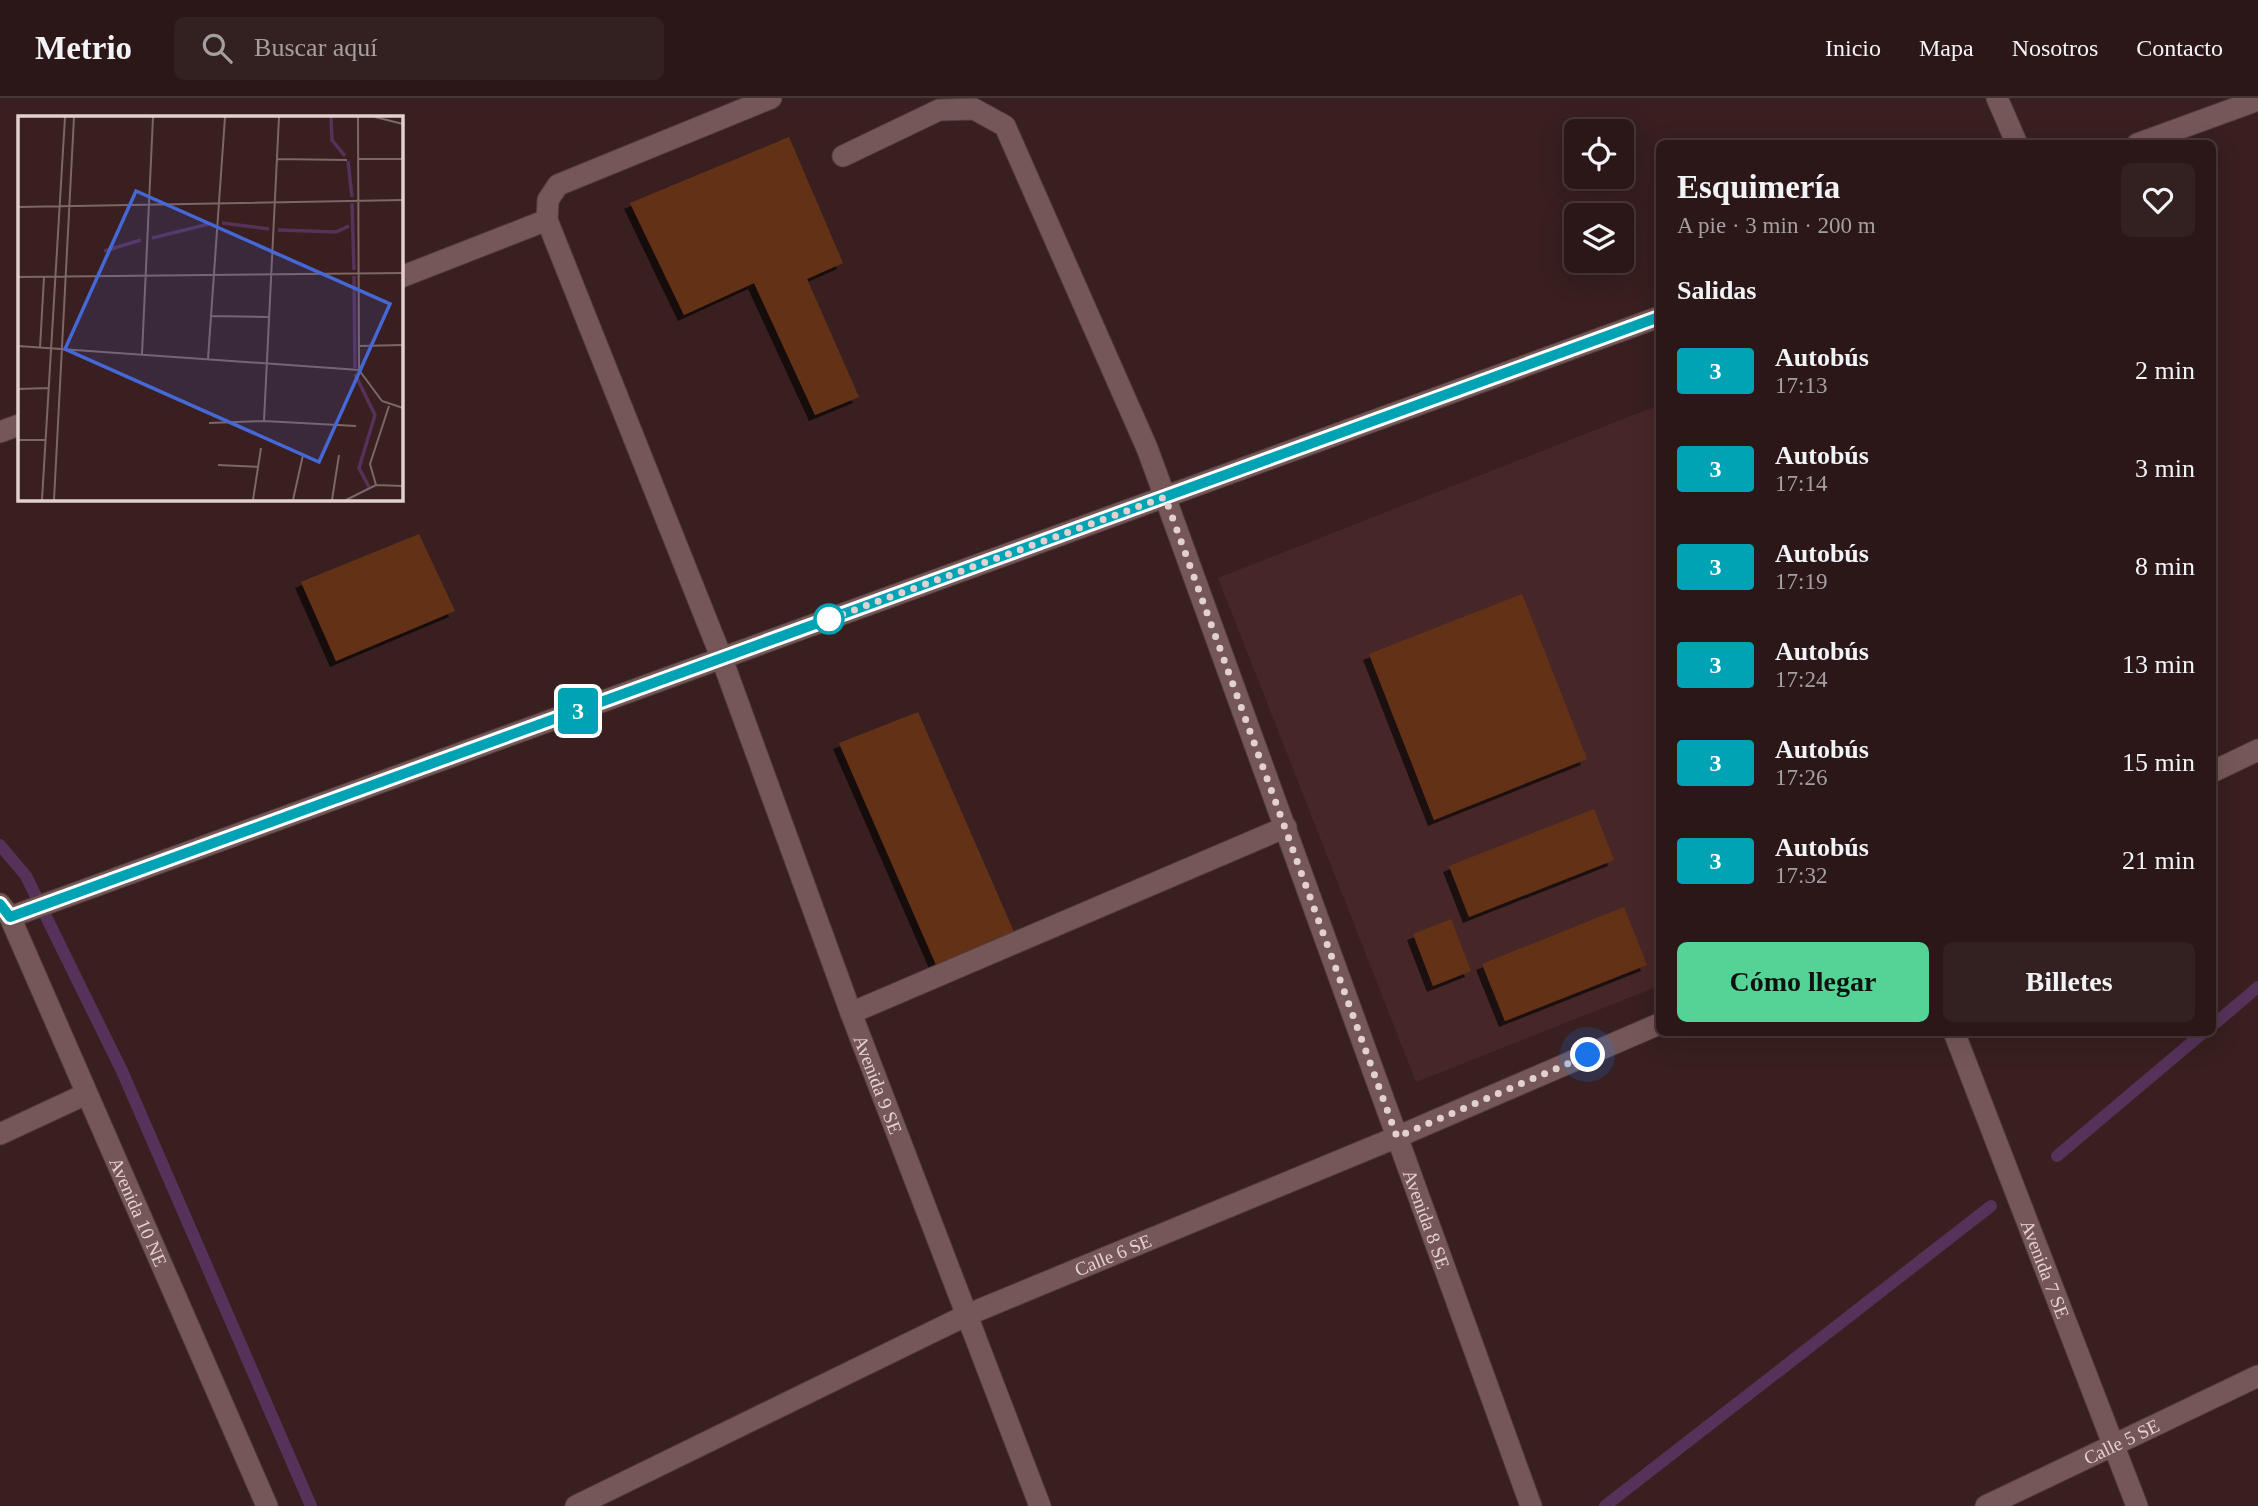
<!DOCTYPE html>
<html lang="es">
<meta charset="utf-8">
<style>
:root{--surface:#2b1717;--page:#332020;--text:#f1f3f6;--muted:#a69fa1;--line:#473636;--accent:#54d396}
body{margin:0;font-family:"Times New Roman",serif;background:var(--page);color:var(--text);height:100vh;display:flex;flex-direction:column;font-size:26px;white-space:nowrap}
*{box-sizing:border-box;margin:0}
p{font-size:23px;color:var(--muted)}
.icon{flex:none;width:38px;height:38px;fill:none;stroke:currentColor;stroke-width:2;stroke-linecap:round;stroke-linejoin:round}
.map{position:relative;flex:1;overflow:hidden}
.panel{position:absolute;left:1656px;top:42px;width:560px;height:896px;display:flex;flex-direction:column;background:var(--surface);border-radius:10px;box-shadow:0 7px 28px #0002,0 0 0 2px var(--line)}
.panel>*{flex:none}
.badge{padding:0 14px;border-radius:5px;font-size:24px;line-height:46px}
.tools{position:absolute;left:1564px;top:21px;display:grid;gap:14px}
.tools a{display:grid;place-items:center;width:70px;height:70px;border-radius:10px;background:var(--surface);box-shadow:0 7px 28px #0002,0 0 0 2px var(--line);font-size:35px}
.you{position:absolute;width:35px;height:35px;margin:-18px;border:5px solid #fff;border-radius:50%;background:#1a73e8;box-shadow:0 0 0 10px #1a73e833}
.map>.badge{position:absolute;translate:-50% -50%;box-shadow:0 0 0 4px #fff}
h2{padding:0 21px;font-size:26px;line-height:63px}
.round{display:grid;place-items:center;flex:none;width:74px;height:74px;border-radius:10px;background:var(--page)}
.head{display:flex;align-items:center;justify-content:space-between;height:119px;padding:0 21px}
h1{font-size:33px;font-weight:700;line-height:52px}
.cta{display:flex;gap:14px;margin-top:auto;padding:14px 21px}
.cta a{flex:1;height:80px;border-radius:10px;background:var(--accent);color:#111;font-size:28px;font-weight:700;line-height:80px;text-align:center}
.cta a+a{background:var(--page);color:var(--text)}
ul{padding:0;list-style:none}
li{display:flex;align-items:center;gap:21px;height:98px;padding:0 21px}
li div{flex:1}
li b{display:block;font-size:26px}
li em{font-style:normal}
li .badge{min-width:77px;font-weight:700;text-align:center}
header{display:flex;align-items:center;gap:42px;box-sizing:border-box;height:98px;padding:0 35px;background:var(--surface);border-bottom:2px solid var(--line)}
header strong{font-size:33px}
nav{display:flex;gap:38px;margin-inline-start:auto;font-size:24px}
.search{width:490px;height:63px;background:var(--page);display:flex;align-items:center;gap:18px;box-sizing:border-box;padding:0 24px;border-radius:10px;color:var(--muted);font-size:26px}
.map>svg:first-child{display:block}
.built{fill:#472627}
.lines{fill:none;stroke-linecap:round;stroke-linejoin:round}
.stream{stroke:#56325a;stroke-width:12}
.building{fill:#633319;filter:url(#shadow)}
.lane-casing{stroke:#523c3d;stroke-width:23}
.street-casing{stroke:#523c3d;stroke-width:23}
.lane{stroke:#765757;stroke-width:21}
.street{stroke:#765757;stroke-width:21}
.line-casing{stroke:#fff;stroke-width:16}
.line{stroke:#00a3b4;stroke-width:10}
.walk{stroke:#e3d1d0;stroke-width:7;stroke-dasharray:0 12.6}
.stop-dot{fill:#fff;stroke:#00a3b4;stroke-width:3.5}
.labels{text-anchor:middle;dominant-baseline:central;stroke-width:5;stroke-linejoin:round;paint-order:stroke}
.street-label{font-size:19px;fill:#e3d1d0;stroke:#190d0d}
.inset-river{fill:none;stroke:#56325a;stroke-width:3.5}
.inset-road{fill:none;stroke:#7d6666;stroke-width:2}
.view{fill:#4568d6;fill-opacity:0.15;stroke:#4568d6;stroke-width:3.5}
.inset-edge{fill:none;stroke:#e3d1d0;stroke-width:3.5}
</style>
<header>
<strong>Metrio</strong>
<div class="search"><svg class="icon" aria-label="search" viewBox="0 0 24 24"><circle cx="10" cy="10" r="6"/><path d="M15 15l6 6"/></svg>Buscar aquí</div>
<nav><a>Inicio</a><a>Mapa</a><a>Nosotros</a><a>Contacto</a></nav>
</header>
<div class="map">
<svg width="2258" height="1408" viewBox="0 0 2258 1408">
<defs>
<filter id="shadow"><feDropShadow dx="-6" dy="6" stdDeviation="0" flood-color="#0009"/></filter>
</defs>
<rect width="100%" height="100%" fill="#391f1f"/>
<path class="built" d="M 1659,307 L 1659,888 L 1416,984 L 1218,480 Z"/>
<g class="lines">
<path class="stream" d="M 0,747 L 26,778 L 122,973 L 311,1408
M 2212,928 L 2258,889
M 2057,1058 L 2204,934
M 1605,1408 L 1991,1108"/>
</g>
<path class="building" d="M 789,39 L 843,165 L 807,181 L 859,299 L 815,317 L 754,185 L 684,217 L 630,105 Z
M 419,436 L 455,513 L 336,563 L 301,484 Z
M 1522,496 L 1587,661 L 1434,722 L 1369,556 Z
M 918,614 L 1015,836 L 937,869 L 839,645 Z
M 1594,711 L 1614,762 L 1469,819 L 1449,768 Z
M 1624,809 L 1647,867 L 1505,923 L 1482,866 Z
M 1451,821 L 1471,873 L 1433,888 L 1413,836 Z"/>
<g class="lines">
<defs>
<path id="lane" d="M 1997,0 L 2017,46
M 843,58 L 939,12 L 974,11 L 1005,28 L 1147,350 L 1165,399"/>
<g id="street">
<path id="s1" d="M 771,0 L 558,87 L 548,102 L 547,122 L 722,561 L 851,915 L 1040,1408"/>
<path d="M 2137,46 L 2258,2"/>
<path d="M 401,179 L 547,122"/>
<path d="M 0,334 L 19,327"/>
<path id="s2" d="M 1165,399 L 1531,1408"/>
<path d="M 2212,674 L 2258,652"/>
<path id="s3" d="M 0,806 L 10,819 L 267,1408"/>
<path d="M 10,819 L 1659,219"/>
<path d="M 851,915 L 1286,729"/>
<path id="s4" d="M 1954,934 L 2137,1408"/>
<path d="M 0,1036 L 86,996"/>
<path id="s5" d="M 576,1408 L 967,1217 L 1397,1039 L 1659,926"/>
<path id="s6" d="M 1986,1408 L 2258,1278"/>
</g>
</defs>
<use href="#lane" class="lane-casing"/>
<use href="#street" class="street-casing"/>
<use href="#lane" class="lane"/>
<use href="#street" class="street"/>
</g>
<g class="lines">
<defs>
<path id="line" d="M 0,806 L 10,819 L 1659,219"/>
</defs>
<use href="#line" class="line-casing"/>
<use href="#line" class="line"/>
<path class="walk" d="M 829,521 L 824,523 L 1165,399 L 1397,1039 L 1588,957"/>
</g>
<circle class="stop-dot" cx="829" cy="521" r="14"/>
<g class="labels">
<g class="street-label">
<text stroke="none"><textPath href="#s1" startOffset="1194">Avenida 9 SE</textPath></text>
<text stroke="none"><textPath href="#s3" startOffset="338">Avenida 10 NE</textPath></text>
<text stroke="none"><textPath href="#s2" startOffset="768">Avenida 8 SE</textPath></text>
<text stroke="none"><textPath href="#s5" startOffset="593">Calle 6 SE</textPath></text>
<text stroke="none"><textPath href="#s4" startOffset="254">Avenida 7 SE</textPath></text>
<text stroke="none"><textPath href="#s6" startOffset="150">Calle 5 SE</textPath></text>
</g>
</g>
<g transform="translate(18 18)">
<rect width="385" height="385" fill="#391f1f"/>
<path class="inset-river" d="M 313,1 L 314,24 L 327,40M 330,45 L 334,81M 334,87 L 336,154M 204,107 L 251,113M 260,114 L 318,116 L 331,110M 134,122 L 191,108M 86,135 L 123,124M 336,160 L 337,252M 337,258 L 357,299 L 341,352 L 351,371"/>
<path class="inset-road" d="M 340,1 L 341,254 L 364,285 L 385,292M 357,1 L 385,8M 259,43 L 329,44M 340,43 L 384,43M 0,91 L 385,84M 0,161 L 385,157M 193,200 L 251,201M 0,230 L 341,254M 341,230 L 385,229M 22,232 L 26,161M 124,238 L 135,1M 190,243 L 207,1M 0,273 L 31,272M 246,305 L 338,310M 191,307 L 246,305 L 261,1M 0,324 L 27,324M 200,349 L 241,351M 358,369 L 352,348 L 371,290M 358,369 L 385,370M 24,384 L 47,1M 36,384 L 56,1M 235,384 L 243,332M 275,384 L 285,339M 314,384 L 321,339M 328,384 L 358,369"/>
<path class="view" d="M 118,75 L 372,188 L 301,346 L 47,233 Z"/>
<rect width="385" height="385" class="inset-edge"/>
</g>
</svg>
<div class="tools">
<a><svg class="icon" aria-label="locate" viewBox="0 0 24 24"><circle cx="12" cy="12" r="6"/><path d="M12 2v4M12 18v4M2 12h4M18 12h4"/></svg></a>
<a><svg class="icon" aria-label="layers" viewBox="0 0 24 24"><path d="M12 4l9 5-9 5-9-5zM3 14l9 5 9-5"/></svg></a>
</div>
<div class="you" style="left:1588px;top:957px"></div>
<b class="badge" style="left:578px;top:613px;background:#00a3b4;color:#fff">3</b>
<section class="panel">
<div class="head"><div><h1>Esquimería</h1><p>A pie · 3 min · 200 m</p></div><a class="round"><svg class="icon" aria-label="heart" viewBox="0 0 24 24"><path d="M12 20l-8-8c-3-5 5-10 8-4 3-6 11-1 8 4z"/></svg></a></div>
<h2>Salidas</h2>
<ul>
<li><span class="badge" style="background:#00a3b4;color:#fff">3</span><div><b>Autobús</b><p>17:13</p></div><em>2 min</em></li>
<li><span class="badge" style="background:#00a3b4;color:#fff">3</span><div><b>Autobús</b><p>17:14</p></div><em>3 min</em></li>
<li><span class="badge" style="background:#00a3b4;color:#fff">3</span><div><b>Autobús</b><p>17:19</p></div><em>8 min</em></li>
<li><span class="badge" style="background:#00a3b4;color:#fff">3</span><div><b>Autobús</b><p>17:24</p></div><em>13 min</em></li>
<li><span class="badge" style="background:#00a3b4;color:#fff">3</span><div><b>Autobús</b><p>17:26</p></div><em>15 min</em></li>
<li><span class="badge" style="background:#00a3b4;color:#fff">3</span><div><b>Autobús</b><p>17:32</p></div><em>21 min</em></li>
</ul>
<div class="cta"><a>Cómo llegar</a><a>Billetes</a></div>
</section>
</div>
